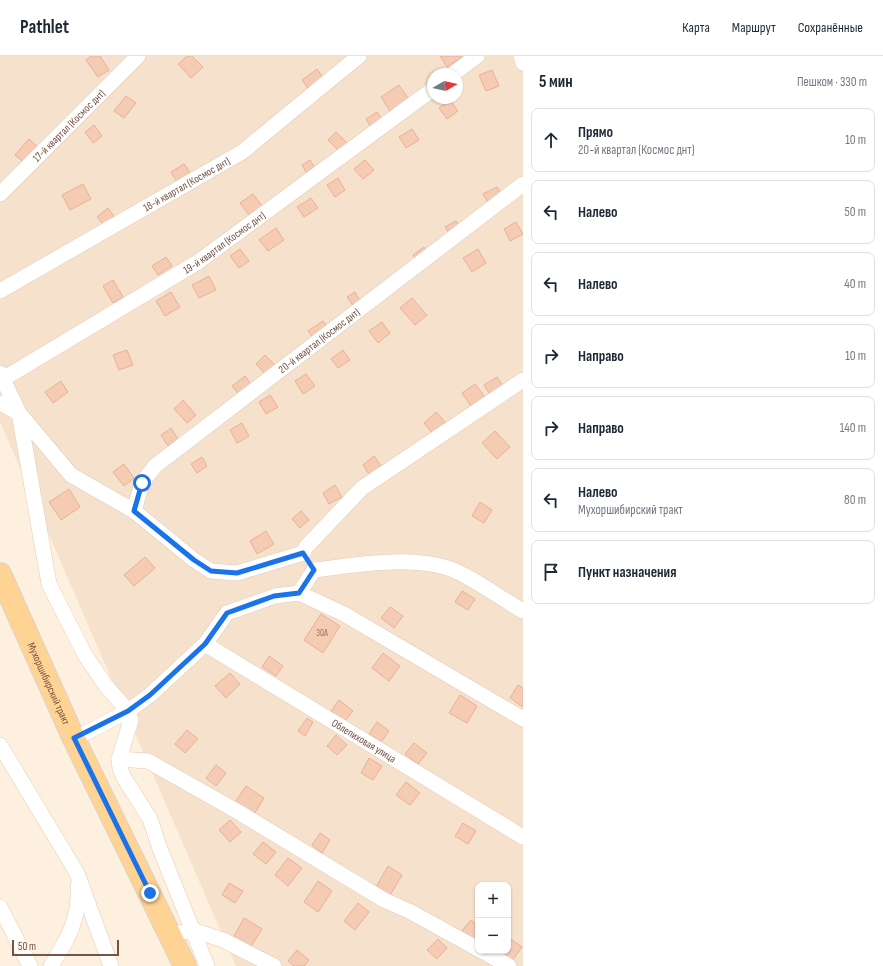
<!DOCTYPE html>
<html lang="ru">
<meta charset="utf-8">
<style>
body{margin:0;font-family:"Sofia Sans Condensed",sans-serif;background:#f6f6f7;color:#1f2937}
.controls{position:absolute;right:12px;bottom:12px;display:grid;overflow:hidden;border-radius:8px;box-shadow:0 1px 3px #0004}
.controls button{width:36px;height:36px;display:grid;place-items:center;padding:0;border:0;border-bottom:1px solid #e0e1e3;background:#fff;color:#1f2937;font:20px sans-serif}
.compass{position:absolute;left:427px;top:12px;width:36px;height:36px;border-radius:50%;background:#fff;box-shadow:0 1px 3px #0004;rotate:81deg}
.scale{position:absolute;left:12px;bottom:10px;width:107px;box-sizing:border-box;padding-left:4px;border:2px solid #755445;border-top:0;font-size:11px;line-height:14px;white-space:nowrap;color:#755445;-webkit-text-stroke:3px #fff4e6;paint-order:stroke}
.stop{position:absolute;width:12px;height:12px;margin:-9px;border:3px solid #1a73e8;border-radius:50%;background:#fff}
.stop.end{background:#1a73e8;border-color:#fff;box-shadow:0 1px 4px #0008}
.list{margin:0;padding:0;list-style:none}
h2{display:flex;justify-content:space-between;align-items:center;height:52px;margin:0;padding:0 16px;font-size:17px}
h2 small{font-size:13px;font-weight:400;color:#747a83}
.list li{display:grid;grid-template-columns:26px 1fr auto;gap:12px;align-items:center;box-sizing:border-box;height:64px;margin:0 8px 8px;padding:0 8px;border:1px solid #e0e1e3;border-radius:8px}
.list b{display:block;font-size:15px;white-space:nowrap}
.list p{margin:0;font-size:13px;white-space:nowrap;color:#747a83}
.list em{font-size:13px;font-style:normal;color:#747a83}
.icon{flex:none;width:22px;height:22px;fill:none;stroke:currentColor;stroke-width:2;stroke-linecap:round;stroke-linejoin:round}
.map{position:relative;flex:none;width:523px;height:910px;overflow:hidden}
header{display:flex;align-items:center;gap:24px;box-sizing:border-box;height:56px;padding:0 20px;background:#fff;border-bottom:1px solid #e0e1e3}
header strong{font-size:19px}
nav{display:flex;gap:22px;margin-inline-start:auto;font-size:14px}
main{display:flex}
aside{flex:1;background:#fff}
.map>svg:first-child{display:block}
.residential{fill:#f6e1cc;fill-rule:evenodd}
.building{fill:#f5cbb4;stroke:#e9b193}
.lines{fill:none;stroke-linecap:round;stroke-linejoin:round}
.street-casing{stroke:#e2ccba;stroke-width:16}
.primary-casing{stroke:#dbd3cf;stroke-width:24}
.street{stroke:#fff;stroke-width:15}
.primary{stroke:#ffd394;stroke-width:22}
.route{stroke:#1a73e8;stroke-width:5}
.labels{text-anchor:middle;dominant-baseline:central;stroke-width:4;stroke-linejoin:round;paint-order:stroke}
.number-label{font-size:9px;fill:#957261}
.street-label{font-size:11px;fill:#755445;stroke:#fff4e6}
</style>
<header>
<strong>Pathlet</strong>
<nav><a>Карта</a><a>Маршрут</a><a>Сохранённые</a></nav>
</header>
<main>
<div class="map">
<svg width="523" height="910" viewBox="0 0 523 910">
<rect width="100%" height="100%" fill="#fef0de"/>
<path class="residential" d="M0 0H523V910H236L0 366ZM433 18H457V42H433ZM478 829H508V895H478Z"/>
<path class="building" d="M91 0H100L109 14 98 21 86 4Z
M187 0H192L203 11 191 22 178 8Z
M440 0H461L462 1 447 11Z
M317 13 325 24 310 35 302 24Z
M492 14 499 30 486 35 479 19Z
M399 29 410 45 392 58 381 41Z
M126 40 136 47 124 62 114 55Z
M450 44 458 55 447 63 439 52Z
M377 56 383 64 371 71 366 63Z
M94 69 102 80 93 87 85 76Z
M412 73 419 84 406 92 399 81Z
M336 76 347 87 339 95 328 84Z
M29 83 40 93 27 109 15 99Z
M310 104 316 114 307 118 302 109Z
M365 104 374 114 363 123 354 113Z
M184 108 191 118 177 126 171 116Z
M338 122 345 134 335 141 327 129Z
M83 128 91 143 70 154 62 139Z
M497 131 504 142 490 150 483 138Z
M253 138 262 150 249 159 240 147Z
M311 142 318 152 304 161 297 151Z
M108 152 115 162 105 170 97 161Z
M456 165 462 174 451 181 445 171Z
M516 166 523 178 510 185 504 173Z
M276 172 284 184 268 195 259 184Z
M424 191 429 200 419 207 413 199Z
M240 193 249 205 239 212 230 200Z
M478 193 486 207 472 216 463 202Z
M166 201 172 210 158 219 152 210Z
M209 220 216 234 199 242 192 229Z
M113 224 123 241 113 247 103 230Z
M171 236 180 251 165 260 156 245Z
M355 236 361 247 354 251 347 241Z
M412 242 427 259 415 269 400 252Z
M323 265 329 274 314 283 308 275Z
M382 266 390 277 378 287 369 275Z
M127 294 133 309 119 314 113 299Z
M343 294 350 304 338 312 331 303Z
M265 299 278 312 268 321 256 308Z
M306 318 315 330 303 338 295 325Z
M245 320 254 332 242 342 232 330Z
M497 321 504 332 491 340 484 329Z
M61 325 68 336 53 347 45 336Z
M475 328 485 341 471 350 462 337Z
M270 339 278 351 266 358 259 346Z
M183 344 196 359 187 367 174 353Z
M436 356 446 367 433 378 424 367Z
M242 367 249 380 237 387 230 374Z
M171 372 178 383 168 390 161 379Z
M495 375 510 391 497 403 482 387Z
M374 400 382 411 370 420 363 409Z
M202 401 207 410 197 417 191 408Z
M124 408 134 422 124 430 113 416Z
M335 429 342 441 329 448 323 437Z
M69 433 80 451 61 464 49 446Z
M480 446 492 454 484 467 472 460Z
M301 455 309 464 300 472 292 463Z
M266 475 274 488 257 498 250 485Z
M145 501 155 512 134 530 124 519Z
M462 535 475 543 468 554 455 546Z
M390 551 403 560 394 572 381 562Z
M321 558 340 570 323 597 304 584Z
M383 597 400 610 389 625 372 612Z
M269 600 283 610 276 620 262 611Z
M230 617 240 628 226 642 215 630Z
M518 629 523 632V651L510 642Z
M460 639 477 650 467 667 449 657Z
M339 644 353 655 344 666 331 655Z
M307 662 313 666 305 680 298 675Z
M377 666 389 675 381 686 369 678Z
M187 674 198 683 185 697 175 688Z
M336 679 347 689 337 699 327 690Z
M414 687 427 697 418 708 405 698Z
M369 702 382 710 373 724 361 717Z
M216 709 226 717 216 730 206 722Z
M406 726 420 737 410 749 396 739Z
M246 730 264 742 253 760 234 748Z
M230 764 241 776 230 786 219 774Z
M463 767 476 775 468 788 455 780Z
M320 777 330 784 322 797 312 789Z
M263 786 276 796 266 808 253 798Z
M288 802 302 812 288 830 275 819Z
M388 810 402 819 389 841 375 833Z
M318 825 332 835 318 856 304 846Z
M229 827 243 835 235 847 222 839Z
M358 847 369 856 355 874 344 865Z
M244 862 262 873 250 892 233 882Z
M471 864 478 870V880L473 886 461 876Z
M508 881 522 891 512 905 498 895H508Z
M438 883 447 892 437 903 427 894Z
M297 894 309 904 304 910H294L288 905Z"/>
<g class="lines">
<defs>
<g id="street">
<path d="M521 0 523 7"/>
<path d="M453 18 477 0"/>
<path id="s1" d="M0 138 138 0"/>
<path id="s2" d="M0 235 242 96 359 0"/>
<path d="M0 317 19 357 49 528 85 599 106 630 128 655 131 664 119 703 120 712 124 722 150 763 160 793 207 910"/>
<path id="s3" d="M3 323 198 206 433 33"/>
<path d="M0 347 19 357 71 419 134 455 194 504 211 515 237 517 303 497 306 491 362 432 523 324"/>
<path id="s4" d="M134 455 142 427 155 410 523 128"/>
<path d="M299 537 344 558 523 663"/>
<path id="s5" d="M205 588 523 781"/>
<path d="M74 683 128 655 150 639 205 588 227 557 275 540 299 537 314 514C358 509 419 497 460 517 482 528 502 543 523 555"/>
<path d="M0 689 77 817 111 910"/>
<path d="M119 703 148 705 240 757 384 844 411 856 478 893"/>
<path d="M0 851 30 910"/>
<path d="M170 879 193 874 223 884 274 910"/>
<path d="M482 895 509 910"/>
<path d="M51 910C68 883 80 862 78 829"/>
</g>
<g id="primary">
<path id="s6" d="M0 518 74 683 185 910"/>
</g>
</defs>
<use href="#street" class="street-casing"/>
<use href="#primary" class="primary-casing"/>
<use href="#street" class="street"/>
<use href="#primary" class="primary"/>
</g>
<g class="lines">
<path class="route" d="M142 427 134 455 194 504 211 515 237 517 303 497 314 514 299 537 274 540 227 557 205 588 150 639 128 655 74 682 150 837"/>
</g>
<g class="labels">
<g class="number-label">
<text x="322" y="577">30А</text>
</g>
<g class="street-label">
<text stroke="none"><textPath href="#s1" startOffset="97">17-й квартал (Космос днт)</textPath></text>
<text stroke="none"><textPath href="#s2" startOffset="215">18-й квартал (Космос днт)</textPath></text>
<text stroke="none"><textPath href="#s3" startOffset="260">19-й квартал (Космос днт)</textPath></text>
<text stroke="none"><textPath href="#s4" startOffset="257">20-й квартал (Космос днт)</textPath></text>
<text stroke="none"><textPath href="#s6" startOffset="120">Мухоршибирский тракт</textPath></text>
<text stroke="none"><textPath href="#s5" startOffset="186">Облепиховая улица</textPath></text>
</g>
</g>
</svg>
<div class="controls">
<button>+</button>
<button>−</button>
</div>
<svg class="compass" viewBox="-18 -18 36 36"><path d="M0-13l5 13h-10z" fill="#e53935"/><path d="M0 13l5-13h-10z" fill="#747a83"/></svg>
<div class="scale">50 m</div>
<div class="stop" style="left:142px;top:427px"></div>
<div class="stop end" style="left:150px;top:837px"></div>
</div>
<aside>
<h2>5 мин<small>Пешком · 330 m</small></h2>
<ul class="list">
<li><svg class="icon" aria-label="ahead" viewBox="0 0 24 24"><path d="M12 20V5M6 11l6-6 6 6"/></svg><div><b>Прямо</b><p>20-й квартал (Космос днт)</p></div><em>10 m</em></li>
<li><svg class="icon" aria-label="left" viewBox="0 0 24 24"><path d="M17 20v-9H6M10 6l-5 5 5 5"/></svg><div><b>Налево</b></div><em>50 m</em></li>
<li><svg class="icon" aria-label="left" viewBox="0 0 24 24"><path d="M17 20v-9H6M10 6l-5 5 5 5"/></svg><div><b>Налево</b></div><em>40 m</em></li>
<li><svg class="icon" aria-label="right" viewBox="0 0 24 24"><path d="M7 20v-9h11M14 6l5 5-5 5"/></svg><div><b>Направо</b></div><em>10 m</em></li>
<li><svg class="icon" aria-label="right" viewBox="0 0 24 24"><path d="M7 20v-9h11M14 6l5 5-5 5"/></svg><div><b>Направо</b></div><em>140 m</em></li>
<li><svg class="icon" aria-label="left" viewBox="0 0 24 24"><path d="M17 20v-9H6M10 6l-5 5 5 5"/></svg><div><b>Налево</b><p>Мухоршибирский тракт</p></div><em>80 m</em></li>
<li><svg class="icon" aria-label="arrive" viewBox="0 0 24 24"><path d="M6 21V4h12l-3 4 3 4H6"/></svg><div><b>Пункт назначения</b></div></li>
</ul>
</aside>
</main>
